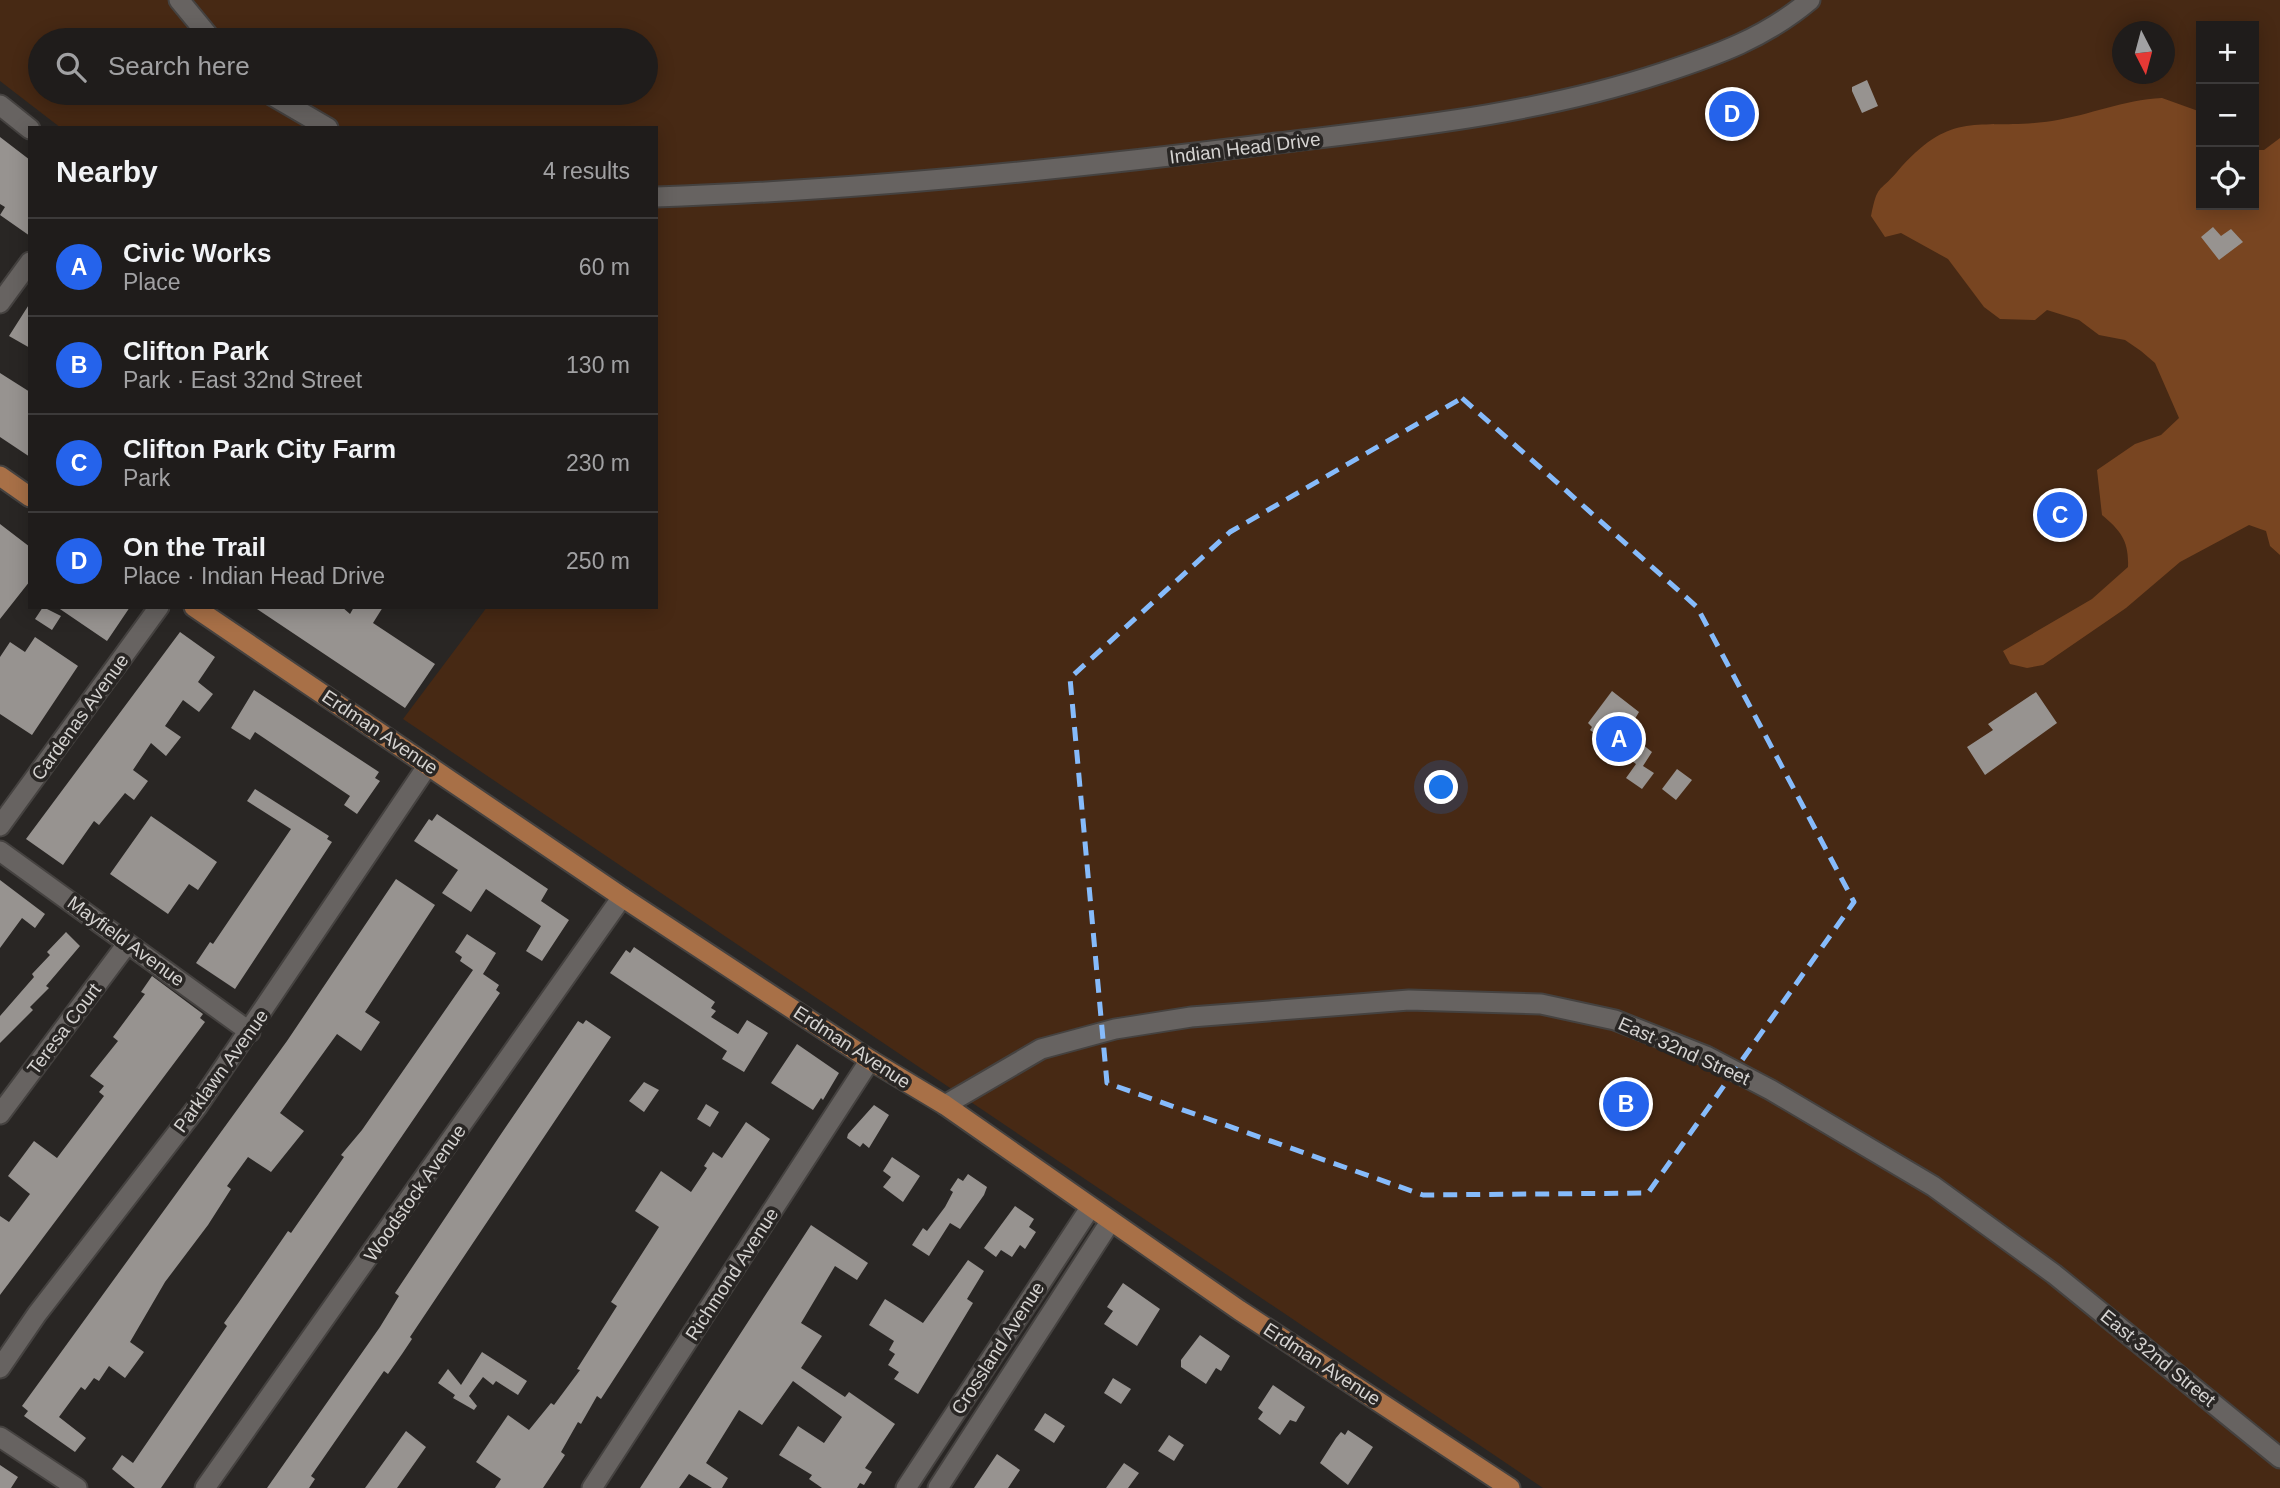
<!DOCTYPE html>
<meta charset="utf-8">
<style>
body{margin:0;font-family:Arial,sans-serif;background:#272524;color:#f1f3f6}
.controls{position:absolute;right:21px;top:21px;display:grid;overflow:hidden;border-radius:0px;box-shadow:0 4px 18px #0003}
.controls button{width:63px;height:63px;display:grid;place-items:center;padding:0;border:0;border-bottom:2px solid #3c3a3a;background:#1f1c1b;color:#f1f3f6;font:35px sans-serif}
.compass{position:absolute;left:2112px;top:21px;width:63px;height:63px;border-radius:50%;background:#1f1c1b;box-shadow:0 4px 18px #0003;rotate:174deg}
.you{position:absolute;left:1442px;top:788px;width:24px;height:24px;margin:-18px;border:5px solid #fff;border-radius:50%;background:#1a73e8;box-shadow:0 0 0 10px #1a73e833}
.badge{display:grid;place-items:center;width:46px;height:46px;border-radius:50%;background:#2563eb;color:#fff;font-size:23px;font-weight:700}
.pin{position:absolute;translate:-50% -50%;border:4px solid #fff;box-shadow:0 2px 7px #0006}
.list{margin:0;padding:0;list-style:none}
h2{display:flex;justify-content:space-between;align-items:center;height:91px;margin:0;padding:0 28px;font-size:30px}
h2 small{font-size:23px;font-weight:400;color:#a1a1a3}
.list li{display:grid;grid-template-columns:46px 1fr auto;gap:21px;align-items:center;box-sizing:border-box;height:98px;padding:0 28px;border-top:2px solid #3c3a3a}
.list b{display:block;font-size:26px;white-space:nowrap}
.list p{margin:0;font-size:23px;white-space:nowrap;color:#a1a1a3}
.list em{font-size:23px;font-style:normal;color:#a1a1a3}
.icon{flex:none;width:38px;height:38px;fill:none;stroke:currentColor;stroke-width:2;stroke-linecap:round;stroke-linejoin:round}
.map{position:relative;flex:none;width:2280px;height:1488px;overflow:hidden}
.search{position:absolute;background:#1f1c1b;box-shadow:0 4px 18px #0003;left:28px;top:28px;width:630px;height:77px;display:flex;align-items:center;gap:18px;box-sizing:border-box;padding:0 24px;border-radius:38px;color:#a1a1a3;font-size:26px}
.panel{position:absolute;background:#1f1c1b;box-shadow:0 4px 18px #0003;left:28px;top:126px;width:630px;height:483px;border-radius:0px}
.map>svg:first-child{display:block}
.green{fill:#472914;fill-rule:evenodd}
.forest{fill:#784521}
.building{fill:#979390}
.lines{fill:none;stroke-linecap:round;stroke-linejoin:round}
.minor-casing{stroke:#454240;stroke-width:23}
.tertiary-casing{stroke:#454240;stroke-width:23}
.primary-casing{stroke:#454240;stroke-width:23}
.minor{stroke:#676361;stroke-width:19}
.tertiary{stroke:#676361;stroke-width:19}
.primary{stroke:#a87047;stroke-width:19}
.marked{fill:none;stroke:#86bbfb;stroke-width:5;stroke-dasharray:14 9;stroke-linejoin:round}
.labels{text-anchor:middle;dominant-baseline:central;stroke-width:7;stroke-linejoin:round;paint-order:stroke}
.street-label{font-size:19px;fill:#d5d3d1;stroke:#292624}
</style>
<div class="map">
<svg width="2280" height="1488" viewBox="0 0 2280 1488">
<rect width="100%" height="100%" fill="#292624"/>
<path class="green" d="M0 0H2280V1488H1543L403 719 487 607H656V128H61L0 81ZM2201 26H2254V205H2201ZM2122 32H2164V74H2122ZM40 40H646V93H40Z"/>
<path class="forest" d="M2162 98 2201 112V205H2254V150H2264L2280 138V555L2270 546 2266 531 2249 525 2180 562 2126 608 2043 665 2027 668 2010 664 2003 651 2092 599 2128 567C2129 541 2121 531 2102 515L2097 470 2135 444 2161 435 2179 418 2155 363 2141 351 2125 340 2099 335 2079 320 2047 310 2035 320 2000 319 1984 307 1948 259 1901 233 1885 237 1871 216C1878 183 1878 194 1897 172 1954 106 1979 132 2052 121 2090 115 2123 100 2162 98Z"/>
<path class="building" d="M1867 80 1878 106 1862 113 1852 91V87Z
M0 137 30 160V236L0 215 5 207 0 204Z
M2213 227 2221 236 2231 229 2243 242 2219 260 2201 237Z
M30 303V348L9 336Z
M0 373 30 392V457L0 437Z
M0 524 30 547V581L0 619Z
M43 607 61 616 52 630 35 619Z
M57 607H130L107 641Z
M254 607H342L350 614 354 607H383L373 623 435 664 405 708Z
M180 632 215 657 198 682 213 694 199 712 183 700 165 726 181 737 166 756 151 743 133 770 148 781 134 800 125 793 99 825 94 821 63 865 26 839Z
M35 637 78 666 32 735 0 714V657L10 642 25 652Z
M254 690 379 772 375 778 380 781 357 814 344 805 350 796 255 732 250 740 231 728Z
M1612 691 1639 712 1627 732 1652 752 1643 766 1654 773 1642 789 1626 778 1636 764 1590 730 1592 727 1588 723Z
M2036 692 2057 723 1985 775 1967 747 1993 730 1988 724Z
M1677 769 1692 780 1676 800 1662 789Z
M255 789 329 836 327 839 332 842 235 989 196 963 210 942 213 944 291 829 247 801Z
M437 814 548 889 541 901 569 920 542 961 526 951 541 926 486 889 471 912 442 893 458 870 414 841 429 819 432 821Z
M151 816 217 862 198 890 189 884 168 914 110 874Z
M396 879 435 905 365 1012 380 1022 361 1051 337 1034 280 1113 304 1131 271 1172 248 1157 227 1186 231 1189 208 1225 165 1282 130 1342 144 1352 125 1378 109 1366 99 1381 94 1378 85 1390 81 1387 59 1417 86 1438 75 1452 24 1416 28 1411 22 1406 287 1041Z
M0 880 45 914 35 928 22 918 0 948Z
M66 932 80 946 46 986 49 988 30 1007 33 1010 0 1043V1016L34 977 32 974 50 955 47 952Z
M467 934 496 953 483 974 499 985 496 990 500 993 161 1488H135L112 1469 122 1455 133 1463 227 1326 224 1323 239 1302 288 1231 291 1233 344 1157 341 1155 362 1130 473 970 460 961 462 957 455 952Z
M634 947 715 1002 711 1008 716 1011 711 1017 738 1034 747 1020 768 1033 744 1072 722 1059 727 1051 610 973 626 950 630 953Z
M152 976 203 1014 200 1018 205 1022 0 1295V1216L9 1222 30 1194 8 1176 34 1141 57 1158 104 1096 99 1092 104 1086 90 1076 118 1041 113 1037 145 994 141 992Z
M586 1020 611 1037 410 1337 412 1339 402 1354 388 1374 384 1371 345 1427 311 1476 315 1479 309 1488H267L380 1327 399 1296 395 1293 499 1137 578 1021 583 1024Z
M797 1044 839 1073 823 1100 821 1098 813 1110 771 1083Z
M644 1082 659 1090 644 1112 629 1101Z
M706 1104 719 1112 710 1127 697 1119Z
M874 1105 889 1115 869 1148 863 1143 860 1147 847 1138 848 1134Z
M746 1122 770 1139 601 1399 597 1396 581 1424 578 1422 561 1452 565 1455 543 1488H495L501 1479 476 1462 508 1415 529 1430 551 1403 554 1405 580 1370 577 1369 617 1306 611 1302 659 1227 635 1211 661 1171 691 1192 707 1168 704 1166 713 1152 722 1158Z
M892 1157 920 1176 903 1202 883 1187 891 1177 883 1171Z
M968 1174 987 1187 984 1195 960 1229 950 1223 929 1256 912 1245 923 1228 927 1231 945 1207 953 1192 950 1190 958 1178 963 1181Z
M1015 1206 1034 1219 1029 1227 1036 1232 1025 1249 1020 1245 1012 1257 1001 1250 996 1257 984 1248Z
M811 1225 868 1263 857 1280 835 1266 801 1323 822 1336 801 1368 845 1397 849 1392 895 1424 865 1468 872 1472 864 1485 860 1483 857 1488H822L809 1479 812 1475 779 1455 798 1426 824 1443 842 1417 793 1381 762 1425 739 1410 706 1463 728 1478 722 1488H712L689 1474 679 1488H640Z
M968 1260 984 1271 967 1299 973 1303 918 1394 894 1379 899 1372 888 1365 895 1354 889 1350 894 1341 869 1325 885 1299 923 1323Z
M1123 1283 1160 1309 1137 1346 1104 1324 1113 1311 1107 1307Z
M1200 1335 1230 1356 1221 1371 1216 1368 1206 1384 1181 1367V1360Z
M482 1352 527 1381 518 1395 496 1381 493 1385 483 1377 469 1396 477 1406 474 1410 453 1398 455 1395 438 1383 448 1369 461 1385Z
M1113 1378 1131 1389 1121 1404 1104 1393Z
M1273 1385 1305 1407 1296 1422 1290 1420 1280 1435 1258 1419 1263 1412 1258 1408Z
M1045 1413 1065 1426 1054 1443 1034 1430Z
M1348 1430 1373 1447 1348 1485 1320 1463 1336 1438 1341 1432 1345 1435Z
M406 1431 426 1447 397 1488H365Z
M1169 1435 1184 1445 1174 1461 1158 1451Z
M997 1454 1020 1470 1008 1488H974Z
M1124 1463 1139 1473 1128 1488H1106Z
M0 1465 18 1477 11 1488H0Z"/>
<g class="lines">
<defs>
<path id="minor" d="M179 0 212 40
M268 93 328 128
M0 105 30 129
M656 197C864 190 1071 169 1277 143 1408 127 1537 114 1662 73 1717 55 1765 38 1810 0
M0 303 30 262
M0 826 159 607
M0 851 250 1032
M0 1114 127 944
M0 1368 37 1314 197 1107 428 765
M0 1437 77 1488
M205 1488 622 897
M592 1488 870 1060
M906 1488 1090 1208
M938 1488 1110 1222"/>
<path id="tertiary" d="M945 1105 1041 1049 1115 1029 1191 1017 1409 1000 1541 1004 1615 1020 1706 1056 1771 1090 1933 1186 2054 1274 2280 1458"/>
<path id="primary" d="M0 476 30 497
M194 607 622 897 870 1060 945 1105 1239 1310 1510 1488"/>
</defs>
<use href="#minor" class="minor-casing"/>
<use href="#tertiary" class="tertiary-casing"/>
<use href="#primary" class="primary-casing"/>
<use href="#minor" class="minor"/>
<use href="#tertiary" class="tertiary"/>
<use href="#primary" class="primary"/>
</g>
<path class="marked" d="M1462 398 1697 607 1854 902 1648 1193 1423 1195 1107 1083 1070 678 1230 532Z"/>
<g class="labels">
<g class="street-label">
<text transform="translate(1245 148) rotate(-7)">Indian Head Drive</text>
<text transform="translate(80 717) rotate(-54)">Cardenas Avenue</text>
<text transform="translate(380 732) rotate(34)">Erdman Avenue</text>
<text transform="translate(126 941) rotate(36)">Mayfield Avenue</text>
<text transform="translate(64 1029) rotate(-53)">Teresa Court</text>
<text transform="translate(852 1047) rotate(33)">Erdman Avenue</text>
<text transform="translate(1684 1051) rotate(24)">East 32nd Street</text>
<text transform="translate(221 1071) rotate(-54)">Parklawn Avenue</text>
<text transform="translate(415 1193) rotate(-55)">Woodstock Avenue</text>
<text transform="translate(732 1274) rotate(-57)">Richmond Avenue</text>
<text transform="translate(998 1348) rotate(-57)">Crossland Avenue</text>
<text transform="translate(2158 1358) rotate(39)">East 32nd Street</text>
<text transform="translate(1322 1364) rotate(33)">Erdman Avenue</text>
</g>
</g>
</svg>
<div class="controls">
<button>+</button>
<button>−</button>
<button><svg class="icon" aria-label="locate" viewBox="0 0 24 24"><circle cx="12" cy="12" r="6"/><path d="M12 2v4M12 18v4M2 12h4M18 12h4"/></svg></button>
</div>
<svg class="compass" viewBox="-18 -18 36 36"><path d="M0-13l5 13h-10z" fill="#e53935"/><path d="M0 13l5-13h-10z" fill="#a1a1a3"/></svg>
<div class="you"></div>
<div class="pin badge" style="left:1619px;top:739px">A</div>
<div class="pin badge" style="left:1626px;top:1104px">B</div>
<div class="pin badge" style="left:2060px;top:515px">C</div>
<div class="pin badge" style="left:1732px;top:114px">D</div>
<div class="search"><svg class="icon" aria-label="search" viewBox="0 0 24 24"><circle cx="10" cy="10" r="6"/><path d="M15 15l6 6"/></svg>Search here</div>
<section class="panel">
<h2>Nearby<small>4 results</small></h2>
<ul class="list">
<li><span class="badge">A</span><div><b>Civic Works</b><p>Place</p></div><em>60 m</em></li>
<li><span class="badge">B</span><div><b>Clifton Park</b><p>Park · East 32nd Street</p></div><em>130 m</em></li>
<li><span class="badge">C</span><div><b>Clifton Park City Farm</b><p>Park</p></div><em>230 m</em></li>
<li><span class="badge">D</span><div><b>On the Trail</b><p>Place · Indian Head Drive</p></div><em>250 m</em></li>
</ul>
</section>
</div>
